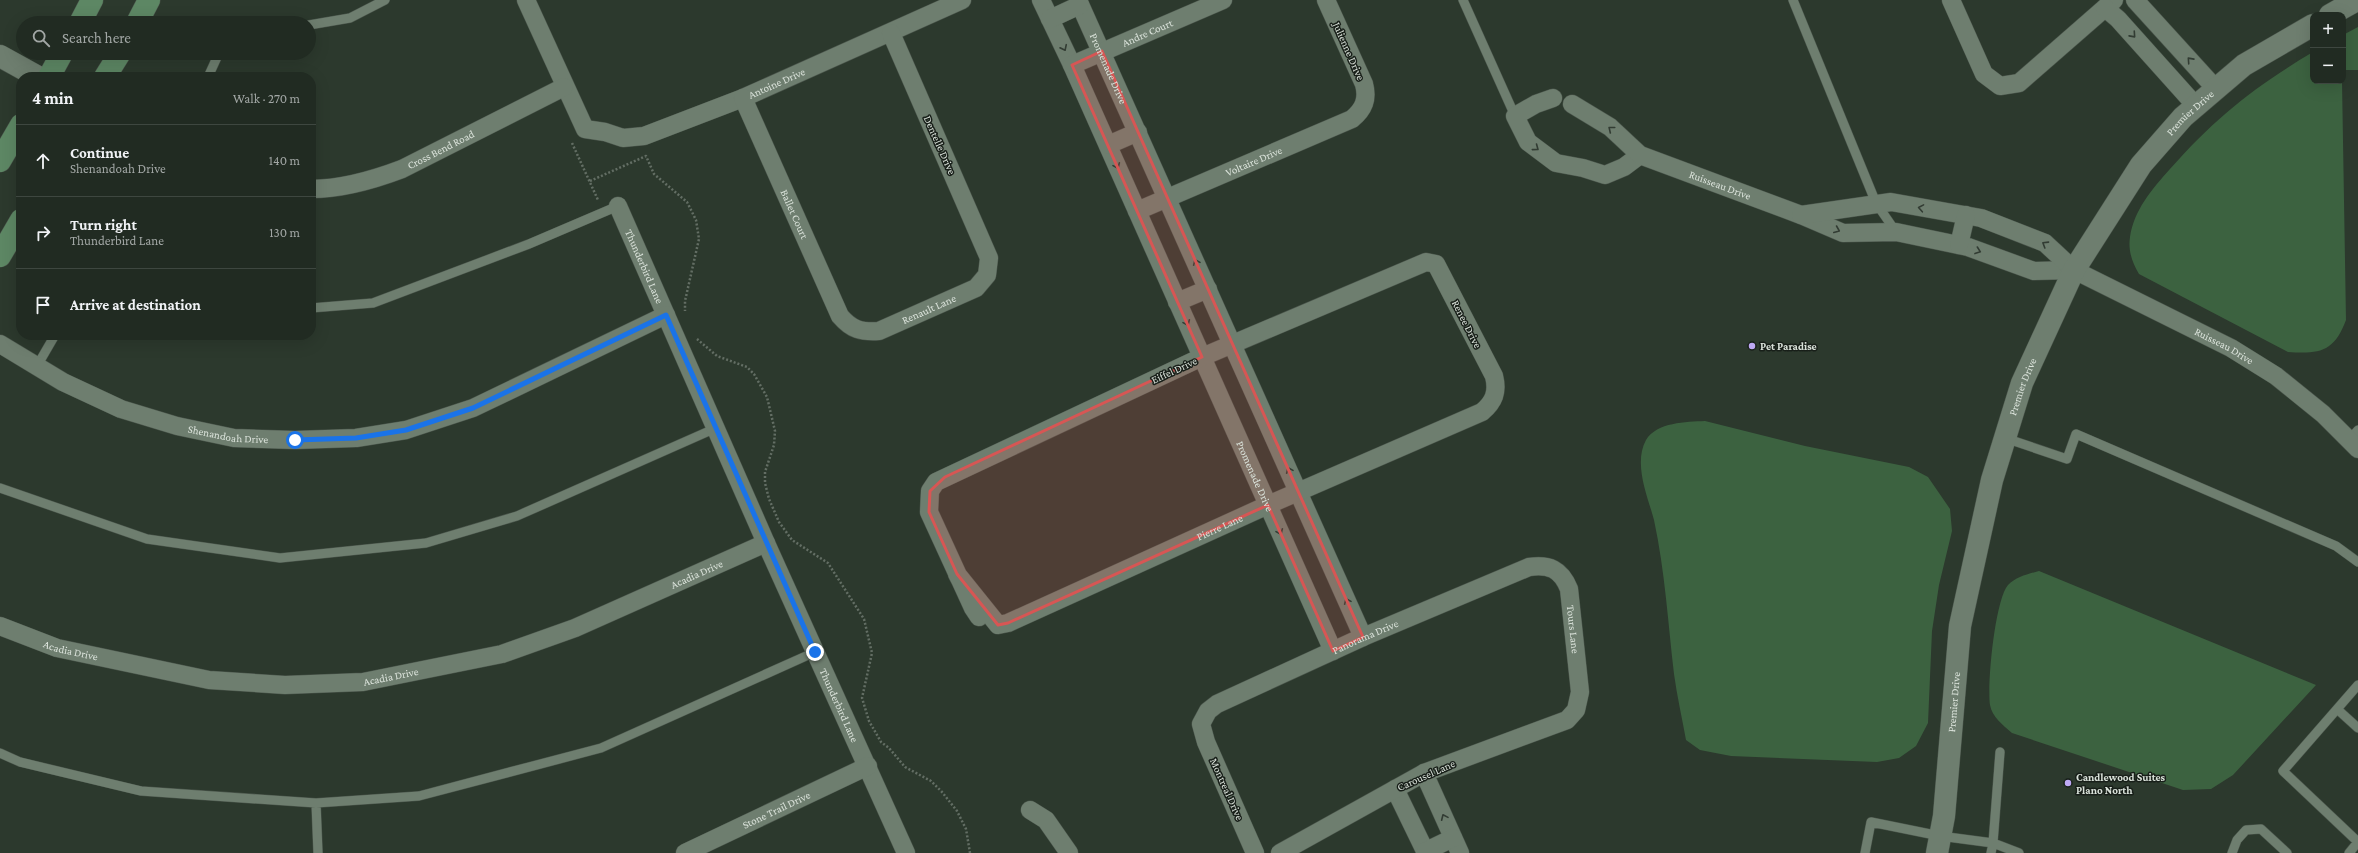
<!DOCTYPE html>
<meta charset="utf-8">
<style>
body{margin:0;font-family:"Crimson Pro",serif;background:#29332a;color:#f1f3f6}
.controls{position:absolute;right:12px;top:12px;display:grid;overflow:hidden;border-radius:8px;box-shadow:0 4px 16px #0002}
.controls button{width:36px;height:36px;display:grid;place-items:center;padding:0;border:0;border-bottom:1px solid #3e4740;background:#212b22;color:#f1f3f6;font:20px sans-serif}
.stop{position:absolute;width:12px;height:12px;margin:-9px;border:3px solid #1a73e8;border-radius:50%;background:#fff}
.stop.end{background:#1a73e8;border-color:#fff;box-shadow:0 1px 4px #0008}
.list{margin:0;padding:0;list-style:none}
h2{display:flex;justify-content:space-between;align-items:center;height:52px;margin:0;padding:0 16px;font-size:17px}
h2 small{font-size:13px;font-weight:400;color:#a2a7a5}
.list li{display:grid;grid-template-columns:26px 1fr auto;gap:12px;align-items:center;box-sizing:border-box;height:72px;padding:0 16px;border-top:1px solid #3e4740}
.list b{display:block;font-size:15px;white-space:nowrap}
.list p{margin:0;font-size:13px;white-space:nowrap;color:#a2a7a5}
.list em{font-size:13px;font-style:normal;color:#a2a7a5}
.icon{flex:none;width:22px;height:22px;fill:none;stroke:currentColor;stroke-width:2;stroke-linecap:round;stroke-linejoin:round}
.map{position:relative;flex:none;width:2358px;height:853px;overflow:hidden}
.search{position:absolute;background:#212b22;box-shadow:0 4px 16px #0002;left:16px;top:16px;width:300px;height:44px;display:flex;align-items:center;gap:10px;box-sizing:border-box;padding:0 14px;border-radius:22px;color:#a2a7a5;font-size:15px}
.panel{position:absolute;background:#212b22;box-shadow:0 4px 16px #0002;left:16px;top:72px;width:300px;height:268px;border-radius:16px}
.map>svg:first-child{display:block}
.green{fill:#3c6240}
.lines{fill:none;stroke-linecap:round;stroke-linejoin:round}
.service-casing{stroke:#4b564c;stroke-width:10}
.minor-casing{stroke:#4b564c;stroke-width:19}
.tertiary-casing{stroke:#4b564c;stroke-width:23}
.secondary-casing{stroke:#4b564c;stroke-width:23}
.path{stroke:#636e64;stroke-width:2.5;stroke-dasharray:2 2;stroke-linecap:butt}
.service{stroke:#6e7e6f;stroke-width:9}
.minor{stroke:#6e7e6f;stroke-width:18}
.tertiary{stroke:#6e7e6f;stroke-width:22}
.secondary{stroke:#5d8764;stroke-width:22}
.oneway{stroke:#323c33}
.route{stroke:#1a73e8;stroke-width:5}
.marked{fill:#d75654;fill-opacity:0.2;stroke:#d75654;stroke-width:3;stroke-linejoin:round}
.poi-dot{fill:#bea9f4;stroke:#181f19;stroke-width:1.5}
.labels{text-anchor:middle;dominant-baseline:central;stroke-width:3;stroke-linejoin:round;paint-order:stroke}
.street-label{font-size:11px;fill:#dae2da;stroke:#181f19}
.poi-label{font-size:11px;font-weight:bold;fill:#dae2da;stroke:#181f19;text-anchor:start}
</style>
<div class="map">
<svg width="2358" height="853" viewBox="0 0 2358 853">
<rect width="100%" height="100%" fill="#2c392d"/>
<path class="green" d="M2358 27V70H2343V35Z
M2313 52V81H2342L2346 320C2334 352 2320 354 2288 352L2139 274C2132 262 2128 251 2130 237 2134 210 2152 189 2170 169 2215 118 2254 87 2313 52Z
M1705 421 1805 446 1909 467 1928 477 1950 509 1952 531 1939 585 1932 631 1928 723 1916 746 1899 758 1877 762 1731 756 1700 750 1686 740C1682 718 1677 696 1674 674 1668 623 1665 571 1654 520 1648 497 1633 464 1646 440 1657 422 1686 422 1705 421Z
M2039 571 2316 685 2233 775 2211 789 2183 790 2012 733C2003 725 1992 717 1990 705 1987 684 1995 600 2008 585 2016 577 2028 574 2039 571Z"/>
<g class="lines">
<defs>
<path id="service" d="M1463 0 1515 116
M1793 0 1876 203 1896 232
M309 25 350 18 385 0
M208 77 219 53
M311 308 373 303 529 244 618 206
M37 366 55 335
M2005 438 2067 459 2076 434 2336 546 2358 562
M2349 440 2358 430
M0 488 147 539 280 558 426 543 517 516 716 428
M2358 685 2283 771 2358 842
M2337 709 2358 728
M0 753 20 762 141 791 316 803 419 796 601 748 815 652
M316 803 318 853
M1865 853 1871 822 1940 836 1993 843 2000 752
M1991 853 1993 843 2019 853
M2232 853 2237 840 2246 830 2261 829 2287 853
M2349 853 2358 842"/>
<g id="minor">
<path id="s1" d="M526 0 585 129 605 132 623 138 644 136 743 98 962 0"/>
<path id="s2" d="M1041 0 1072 65 1333 651"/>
<path id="s3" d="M1078 0 1363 637"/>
<path d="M1951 0 1984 74 2000 86 2019 83 2114 0"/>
<path d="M2135 0 2216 89"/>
<path d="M2105 8 2118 19 2196 106"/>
<path d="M1050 19 1080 5"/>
<path id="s4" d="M1072 65 1223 0"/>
<path id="s5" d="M743 98 840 316C852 330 861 332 879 331L976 288 987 275 989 258 891 33"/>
<path d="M1553 98 1536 104 1515 116 1528 142 1556 163 1583 168 1605 175 1624 167 1640 155"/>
<path id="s6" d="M1572 104 1610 127 1640 155 1801 215 1843 233 1896 232 1968 247 2034 271 2074 270"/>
<path d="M1108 145 1138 132"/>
<path id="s7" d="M311 189C342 189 373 180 402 169L564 87"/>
<path id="s8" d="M618 206 766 543 906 853"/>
<path id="s9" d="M1137 211 1352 119C1364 109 1368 99 1364 84L1326 0"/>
<path id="s10" d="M1801 215 1891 202 1981 218 2045 243 2074 270 2231 348 2276 376 2323 414 2358 449"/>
<path d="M1959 245 1966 215"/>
<path d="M1177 302 1208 289"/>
<path id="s11" d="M0 344 63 382 121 409 177 426 234 438 295 440 356 438 406 430 473 408 666 315"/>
<path id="s12" d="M957 574 998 625 1008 623 1268 505 1482 412C1494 402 1498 392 1494 376L1436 264 1426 262 1202 357 936 482 930 491 929 512 973 608 979 617 957 574"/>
<path id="s13" d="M0 626 57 648 209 680 285 685 363 682 502 654 575 628 766 543"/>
<path d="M1424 773 1460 853"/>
<path d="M1395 789 1426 853"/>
<path d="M1030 810 1046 820 1069 853"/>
<path d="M1426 851 1453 838"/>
<path id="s14" d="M685 853 868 766"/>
<path id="s15" d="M1255 853 1206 742 1201 724 1208 711 1217 704 1363 637 1529 567C1549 564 1561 569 1569 589L1580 692 1576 710 1567 720 1424 773 1280 853"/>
</g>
<g id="tertiary">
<path d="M2330 15 2357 0"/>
<path d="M0 56 38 77"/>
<path id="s16" d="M1937 853 1944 816 1960 626 1992 480 2022 383 2074 270 2141 165 2183 117 2244 65 2313 25"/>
</g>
<path id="secondary" d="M80 23 92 0
M137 23 149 0
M49 77 62 53
M105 77 120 53
M0 161 21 125
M0 256 21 220"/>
</defs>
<use href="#service" class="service-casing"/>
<use href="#minor" class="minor-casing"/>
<use href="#tertiary" class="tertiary-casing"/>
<use href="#secondary" class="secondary-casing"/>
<path class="path" d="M572 143 598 200
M590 181 646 156 654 174 687 202 696 220 699 239 685 301V311
M697 339 717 356 747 367 754 374 767 397 775 431 774 445 765 472V483L769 499 779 522 792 540 828 563 864 619 872 653 862 698 869 721 881 742 889 748 905 767 931 781 942 792 957 811 966 829 970 853"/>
<use href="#service" class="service"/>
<use href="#minor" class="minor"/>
<use href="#tertiary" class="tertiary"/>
<use href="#secondary" class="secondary"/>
</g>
<defs><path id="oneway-chevron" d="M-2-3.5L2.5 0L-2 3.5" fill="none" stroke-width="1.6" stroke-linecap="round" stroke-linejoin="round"/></defs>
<g class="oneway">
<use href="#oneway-chevron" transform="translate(2133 35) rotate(48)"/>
<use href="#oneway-chevron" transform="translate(1064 48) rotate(64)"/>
<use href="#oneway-chevron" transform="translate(2190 60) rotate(-132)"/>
<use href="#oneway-chevron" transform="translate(1611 129) rotate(-141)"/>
<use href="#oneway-chevron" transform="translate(1536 148) rotate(37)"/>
<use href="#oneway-chevron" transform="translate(1117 166) rotate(66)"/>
<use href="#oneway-chevron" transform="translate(1921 208) rotate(-170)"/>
<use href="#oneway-chevron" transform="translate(1837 230) rotate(23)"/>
<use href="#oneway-chevron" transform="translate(2045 244) rotate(-148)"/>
<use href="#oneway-chevron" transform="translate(1978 251) rotate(20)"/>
<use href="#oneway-chevron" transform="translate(1196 262) rotate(-114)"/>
<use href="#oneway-chevron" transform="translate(1187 323) rotate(66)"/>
<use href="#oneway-chevron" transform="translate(1289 470) rotate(-114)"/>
<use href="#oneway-chevron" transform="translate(1280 532) rotate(66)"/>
<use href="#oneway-chevron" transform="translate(1347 601) rotate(-114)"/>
<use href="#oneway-chevron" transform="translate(1444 817) rotate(-114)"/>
</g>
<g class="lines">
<path class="route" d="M295 440 356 438 406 430 473 408 666 315 815 652"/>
</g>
<path class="marked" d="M1102 51 1363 637 1333 651 1268 505 1008 623 998 625 957 574 929 512 930 491 945 477 1202 357 1072 65Z"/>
<g class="poi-dot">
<circle cx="1752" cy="346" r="4"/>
<circle cx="2068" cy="783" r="4"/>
</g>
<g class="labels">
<g class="street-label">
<text stroke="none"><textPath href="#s4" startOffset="82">Andre Court</textPath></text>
<text transform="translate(1349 51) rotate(66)">Julienne Drive</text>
<text stroke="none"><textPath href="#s3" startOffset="75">Promenade Drive</textPath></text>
<text stroke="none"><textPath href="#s1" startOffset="345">Antoine Drive</textPath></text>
<text stroke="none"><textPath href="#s16" startOffset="800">Premier Drive</textPath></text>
<text transform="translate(940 145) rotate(66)">Dentelle Drive</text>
<text stroke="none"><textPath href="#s7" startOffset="137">Cross Bend Road</textPath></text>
<text stroke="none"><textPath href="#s9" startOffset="127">Voltaire Drive</textPath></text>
<text stroke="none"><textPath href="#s6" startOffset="171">Ruisseau Drive</textPath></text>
<text stroke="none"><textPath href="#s5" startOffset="127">Ballet Court</textPath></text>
<text stroke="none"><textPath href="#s8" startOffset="66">Thunderbird Lane</textPath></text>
<text stroke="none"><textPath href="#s5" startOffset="337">Renault Lane</textPath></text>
<text transform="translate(1467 324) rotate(63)">Renee Drive</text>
<text stroke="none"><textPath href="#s10" startOffset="459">Ruisseau Drive</textPath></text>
<text transform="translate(1174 370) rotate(-25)">Eiffel Drive</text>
<text stroke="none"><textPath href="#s16" startOffset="476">Premier Drive</textPath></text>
<text stroke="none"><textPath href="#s11" startOffset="248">Shenandoah Drive</textPath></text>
<text stroke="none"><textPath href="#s2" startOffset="522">Promenade Drive</textPath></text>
<text stroke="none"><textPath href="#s12" startOffset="308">Pierre Lane</textPath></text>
<text stroke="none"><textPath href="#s13" startOffset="723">Acadia Drive</textPath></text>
<text stroke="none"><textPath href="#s15" startOffset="598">Tours Lane</textPath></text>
<text stroke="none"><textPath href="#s15" startOffset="329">Panorama Drive</textPath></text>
<text stroke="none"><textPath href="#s13" startOffset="75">Acadia Drive</textPath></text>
<text stroke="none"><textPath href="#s13" startOffset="399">Acadia Drive</textPath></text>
<text stroke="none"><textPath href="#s16" startOffset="152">Premier Drive</textPath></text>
<text stroke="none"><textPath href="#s8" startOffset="546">Thunderbird Lane</textPath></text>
<text transform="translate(1426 775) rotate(-24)">Carousel Lane</text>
<text transform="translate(1227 789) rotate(66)">Montreal Drive</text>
<text stroke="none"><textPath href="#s14" startOffset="101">Stone Trail Drive</textPath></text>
</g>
<g class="poi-label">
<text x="1760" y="346">Pet Paradise</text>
<text x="2076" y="777">Candlewood Suites<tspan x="2076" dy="13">Plano North</tspan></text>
</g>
</g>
</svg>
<div class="controls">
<button>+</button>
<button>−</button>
</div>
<div class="stop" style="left:295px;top:440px"></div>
<div class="stop end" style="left:815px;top:652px"></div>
<div class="search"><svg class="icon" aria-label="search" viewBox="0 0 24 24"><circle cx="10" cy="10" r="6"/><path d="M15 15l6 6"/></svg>Search here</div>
<section class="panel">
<h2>4 min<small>Walk · 270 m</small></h2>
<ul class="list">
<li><svg class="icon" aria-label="ahead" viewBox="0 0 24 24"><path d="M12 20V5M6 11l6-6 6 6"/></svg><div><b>Continue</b><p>Shenandoah Drive</p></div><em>140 m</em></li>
<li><svg class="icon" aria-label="right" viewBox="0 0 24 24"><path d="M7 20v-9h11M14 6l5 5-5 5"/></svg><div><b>Turn right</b><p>Thunderbird Lane</p></div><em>130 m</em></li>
<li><svg class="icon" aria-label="arrive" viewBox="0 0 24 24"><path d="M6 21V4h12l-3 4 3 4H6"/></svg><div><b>Arrive at destination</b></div></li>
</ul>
</section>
</div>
